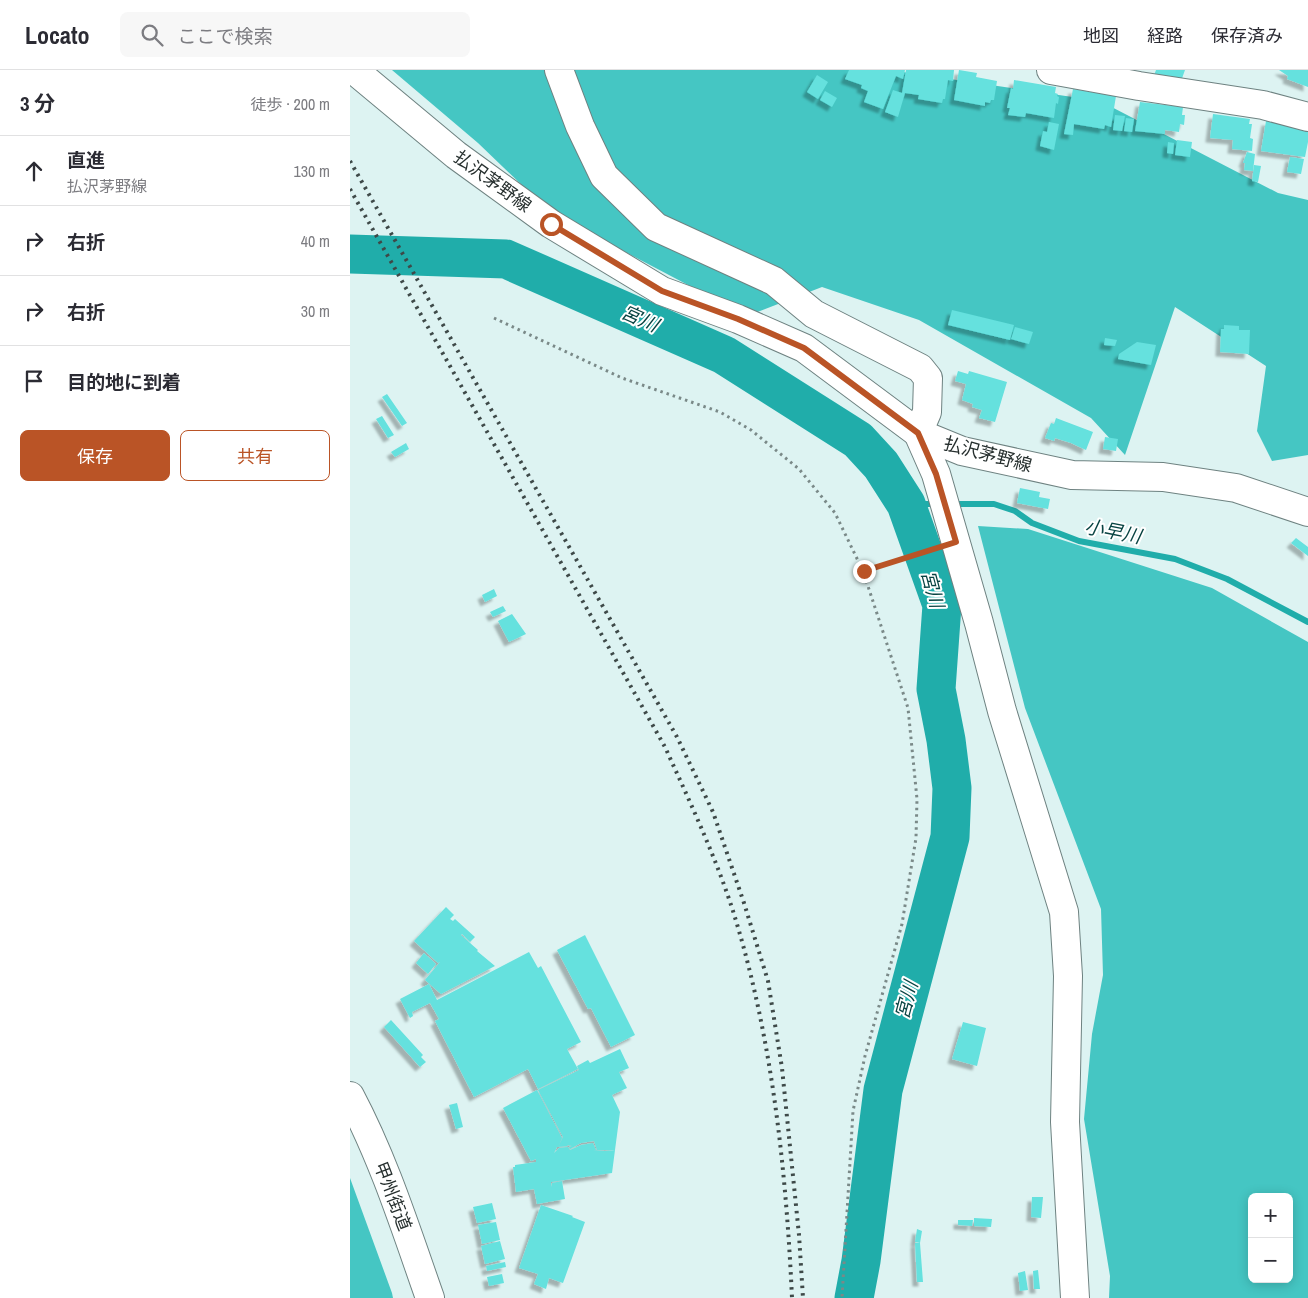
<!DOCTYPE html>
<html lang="ja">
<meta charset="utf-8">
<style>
body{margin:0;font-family:"Archivo Narrow","Noto Sans JP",sans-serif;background:#f7f7f7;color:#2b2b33}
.controls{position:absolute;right:15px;bottom:15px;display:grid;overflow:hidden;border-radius:8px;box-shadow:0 2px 12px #0003}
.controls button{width:45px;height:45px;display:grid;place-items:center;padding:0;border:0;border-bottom:1px solid #e1e1e2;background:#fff;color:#2b2b33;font:25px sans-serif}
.stop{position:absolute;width:15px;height:15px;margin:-11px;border:4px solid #ba5426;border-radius:50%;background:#fff}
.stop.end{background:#ba5426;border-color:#fff;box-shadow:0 1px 5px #0008}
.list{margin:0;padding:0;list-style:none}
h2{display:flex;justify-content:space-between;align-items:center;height:65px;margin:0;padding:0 20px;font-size:21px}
h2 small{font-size:16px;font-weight:400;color:#7c7c81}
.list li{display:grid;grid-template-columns:32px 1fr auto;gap:15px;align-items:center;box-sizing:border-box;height:70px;padding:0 20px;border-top:1px solid #e1e1e2}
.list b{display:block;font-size:19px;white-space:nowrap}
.list p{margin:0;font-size:16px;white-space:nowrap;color:#7c7c81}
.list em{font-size:16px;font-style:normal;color:#7c7c81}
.actions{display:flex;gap:10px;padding:15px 20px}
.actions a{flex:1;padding:11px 0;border:1px solid #ba5426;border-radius:8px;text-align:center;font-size:18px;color:#ba5426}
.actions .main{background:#ba5426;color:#fff}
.icon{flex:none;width:28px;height:28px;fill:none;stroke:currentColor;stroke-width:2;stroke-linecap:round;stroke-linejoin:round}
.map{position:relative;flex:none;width:958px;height:1228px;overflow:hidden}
header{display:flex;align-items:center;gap:30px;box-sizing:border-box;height:70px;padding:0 25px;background:#fff;border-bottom:1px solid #e1e1e2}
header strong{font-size:24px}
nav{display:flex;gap:28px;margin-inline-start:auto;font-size:18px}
.search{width:350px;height:45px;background:#f7f7f7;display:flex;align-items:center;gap:12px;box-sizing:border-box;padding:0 18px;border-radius:8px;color:#7c7c81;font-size:19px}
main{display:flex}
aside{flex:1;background:#fff}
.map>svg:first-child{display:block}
.forest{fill:#45c6c3;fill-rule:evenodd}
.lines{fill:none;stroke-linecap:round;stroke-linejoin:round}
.stream{stroke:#20adaa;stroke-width:6}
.river{stroke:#20adaa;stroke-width:39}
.building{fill:#65e1de;filter:url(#shadow)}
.minor-casing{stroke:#6e8281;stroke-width:30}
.major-casing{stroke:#6e8281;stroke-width:30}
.path{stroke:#7a8988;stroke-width:3;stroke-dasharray:2.5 4;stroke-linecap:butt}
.minor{stroke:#fff;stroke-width:28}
.major{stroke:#fff;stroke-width:28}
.rail{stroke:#3e4948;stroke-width:4;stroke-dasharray:2.5 5;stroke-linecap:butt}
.route{stroke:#ba5426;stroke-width:6}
.labels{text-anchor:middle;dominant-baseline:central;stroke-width:4;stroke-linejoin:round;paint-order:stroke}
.street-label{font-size:18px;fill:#262f2e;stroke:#fff}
.water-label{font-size:19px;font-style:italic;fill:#094443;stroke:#fff}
</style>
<header>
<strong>Locato</strong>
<div class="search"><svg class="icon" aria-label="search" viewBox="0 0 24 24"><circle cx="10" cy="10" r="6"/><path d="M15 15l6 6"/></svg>ここで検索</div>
<nav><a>地図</a><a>経路</a><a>保存済み</a></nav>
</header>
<main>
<aside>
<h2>3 分<small>徒歩 · 200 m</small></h2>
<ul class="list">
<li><svg class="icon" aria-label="ahead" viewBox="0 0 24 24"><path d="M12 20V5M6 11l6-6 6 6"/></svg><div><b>直進</b><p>払沢茅野線</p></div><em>130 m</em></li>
<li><svg class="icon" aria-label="right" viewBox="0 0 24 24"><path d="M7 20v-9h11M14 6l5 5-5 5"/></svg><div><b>右折</b></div><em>40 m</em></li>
<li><svg class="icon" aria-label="right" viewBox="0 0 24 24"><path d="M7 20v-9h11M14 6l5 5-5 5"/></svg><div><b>右折</b></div><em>30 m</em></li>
<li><svg class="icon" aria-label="arrive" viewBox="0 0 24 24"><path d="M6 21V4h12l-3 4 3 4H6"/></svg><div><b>目的地に到着</b></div></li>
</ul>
<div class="actions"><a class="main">保存</a><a>共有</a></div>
</aside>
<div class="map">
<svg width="958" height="1228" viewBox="0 0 958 1228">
<defs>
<filter id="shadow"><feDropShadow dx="-4.5" dy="4.5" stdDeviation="1" flood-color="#0004"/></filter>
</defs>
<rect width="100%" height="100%" fill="#ddf3f2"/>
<path class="forest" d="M42 0H539L750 31 928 123 958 130V385L922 391 907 361 916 296 825 237 775 385 741 348 569 250 472 217 397 246 201 143 128 73Z
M628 456 678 459 862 518 958 572V1228H759L760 1206 734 1049 742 964 753 905 751 839 675 638ZM902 1127H939V1209H902Z
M0 1108 42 1223 43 1228H0Z"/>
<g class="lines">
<path class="stream" d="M556 434H588
M601 434H644L665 441 682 453 729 471 825 489 877 509 958 552"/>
<path class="river" d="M0 184 156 189 374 285 508 370 531 395 556 434 592 535 586 619 596 670 602 718 600 767 533 1020 511 1191 504 1228"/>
</g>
<path class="building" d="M499 0H555L553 9 546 6 533 39 514 32 518 21 511 18 512 15 495 9Z
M556 0H604L603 11 598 10 595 29H593L592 33 568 29 569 25 555 23 548 47 535 42 543 20 552 23Z
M609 0 627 3 626 7 647 11 644 30H641L640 33 635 32V36L604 30Z
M806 0H835L830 14 803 8Z
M929 0H958V17L937 9 938 6Z
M467 5 478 12 468 29 457 22Z
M664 10 706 17 705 23 708 24 707 26 709 27 708 34 706 33 704 48 676 43 675 47 658 45 660 38H657L661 18 663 19Z
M723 19 766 26 761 57 755 55 754 59 724 54 723 65 714 64Z
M475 21 487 28 482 37 470 30Z
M790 32 833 37 832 45H835L834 55 830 54 829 62 815 60V64L785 61Z
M863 44 900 49 899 54H902L900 68 903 69 902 81 882 79 883 70 860 68Z
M765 45 775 46 772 61 763 60Z
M776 48 784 49 782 62 774 61Z
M916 51 956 55 955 61H958V72L955 87 911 81Z
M699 52 709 54 704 80 690 76 693 61 697 62Z
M827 70 842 72 840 87 825 85Z
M818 72 824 73 823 84 817 83Z
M897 82 905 84 903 101 894 100 895 93H893Z
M940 87 954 89 951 104 937 102Z
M904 95 911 96 908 112 902 111Z
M602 240 664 255 660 270 598 255Z
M874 255 889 256V260H900L899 284 870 282 871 259H874Z
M665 257 683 262 679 274 661 269Z
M755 268 767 270 765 276 754 275Z
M787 272 806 275 801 295 768 289 769 284Z
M608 301 618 304 619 301 657 312 645 352 629 348 632 340 622 337 623 334 612 330 616 314 605 311Z
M37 324 57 353 52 356 32 327Z
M32 346 44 365 38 368 26 349Z
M706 348 743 362 736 380 721 373 705 368 704 371 695 368 701 353 704 354Z
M755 367 768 369 766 381 753 379Z
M56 373 59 379 45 387 41 382Z
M670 418 690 422 689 427 700 429 698 439 667 433Z
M946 468 958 477V486L941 473Z
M144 519 147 526 135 532 132 525Z
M153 536 156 541 143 547 140 542Z
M162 544 176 564 159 572 148 551Z
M96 837 104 845 100 849 103 851 105 849 125 867 120 872 112 864 111 865 128 880 127 881 145 896 91 924 75 910 90 892 88 893 64 871Z
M235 865 285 965 261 977 241 938 238 939 207 880Z
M179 882 188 898 191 896 231 972 217 979 228 999 188 1019 178 999 124 1027 85 951 89 949 80 933 62 942 63 946 60 948 50 929 79 914 87 930Z
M74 883 86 894 78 904 66 893Z
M41 950 73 985 71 987 76 992 70 997 34 957Z
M613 952 636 958 627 996 602 989Z
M270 979 279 998 269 1002 277 1018 262 1025 270 1042 265 1080H247L244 1071 231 1073 220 1079 219 1077 222 1076 217 1075 218 1076 207 1077 204 1083 209 1078 218 1077 220 1080 231 1075 243 1073 246 1080H243L255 1081 265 1080 262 1103 201 1112V1117L202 1113 212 1111 215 1129 187 1134 184 1119 166 1122 163 1097H165V1095L186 1092V1089L181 1091 153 1038 187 1020 212 1068 209 1075 213 1067 188 1020 229 1000 227 996 238 990 240 993Z
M107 1033 113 1057 106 1059 99 1035Z
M682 1127H693L691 1148 681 1147Z
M142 1133 146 1149 127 1153 123 1137Z
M191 1135 223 1146 222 1147 235 1152 213 1213 199 1208 196 1219 184 1214 188 1204 169 1198Z
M624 1148 642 1149 641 1157 624 1156Z
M608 1150H623L622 1156 608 1155Z
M146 1152 150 1170 132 1174 128 1155Z
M567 1159 572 1161 570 1173 565 1172Z
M150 1171 155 1189 135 1194 131 1176Z
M565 1173H570L573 1212H567Z
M155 1192 156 1197 137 1201 136 1196Z
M688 1200 690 1219H684L683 1201Z
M675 1201 678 1220 670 1221 668 1203Z
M152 1204 154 1213 139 1216 137 1207Z"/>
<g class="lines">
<defs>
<path id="minor" d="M209 0 230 56 254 106 306 157 424 211 464 244 570 298 578 308 577 342 568 363 586 404 629 553 652 641 714 842 718 906 715 1052 725 1228
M701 0 789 16 913 35 958 47
M0 1026C34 1090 56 1160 80 1228"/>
<path id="major" d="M4 0 106 85 201 154 312 221 388 249 454 278 568 363 612 381 722 405 813 407 886 418 958 442"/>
</defs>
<use href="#minor" class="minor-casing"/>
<use href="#major" class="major-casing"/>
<path class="path" d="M144 248 272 308 370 342 401 360 449 399 485 443 513 501 558 638 567 729 566 768 552 854 515 986 503 1041 492 1228
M513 501 583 479"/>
<use href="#minor" class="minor"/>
<use href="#major" class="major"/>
<path class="rail" d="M0 91 327 667 363 742 394 833 418 911 432 998 449 1165 453 1228
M0 119 315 677C339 730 365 785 383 841 422 966 436 1098 442 1228"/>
</g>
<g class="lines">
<path class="route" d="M201 154 312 221 388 249 454 278 568 363 586 404 606 472 514 501"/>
</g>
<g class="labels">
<g class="street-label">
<text transform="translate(143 111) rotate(36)">払沢茅野線</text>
<text transform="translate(638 384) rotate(15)">払沢茅野線</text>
<text transform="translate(43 1126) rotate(69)">甲州街道</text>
</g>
<g class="water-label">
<text transform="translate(290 248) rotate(24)">宮川</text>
<text transform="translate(763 461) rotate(11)">小早川</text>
<text transform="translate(583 519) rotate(75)">宮川</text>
<text transform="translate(556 930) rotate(-75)">宮川</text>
</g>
</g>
</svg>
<div class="controls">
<button>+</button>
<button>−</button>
</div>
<div class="stop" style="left:201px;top:154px"></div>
<div class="stop end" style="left:514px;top:501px"></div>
</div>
</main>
